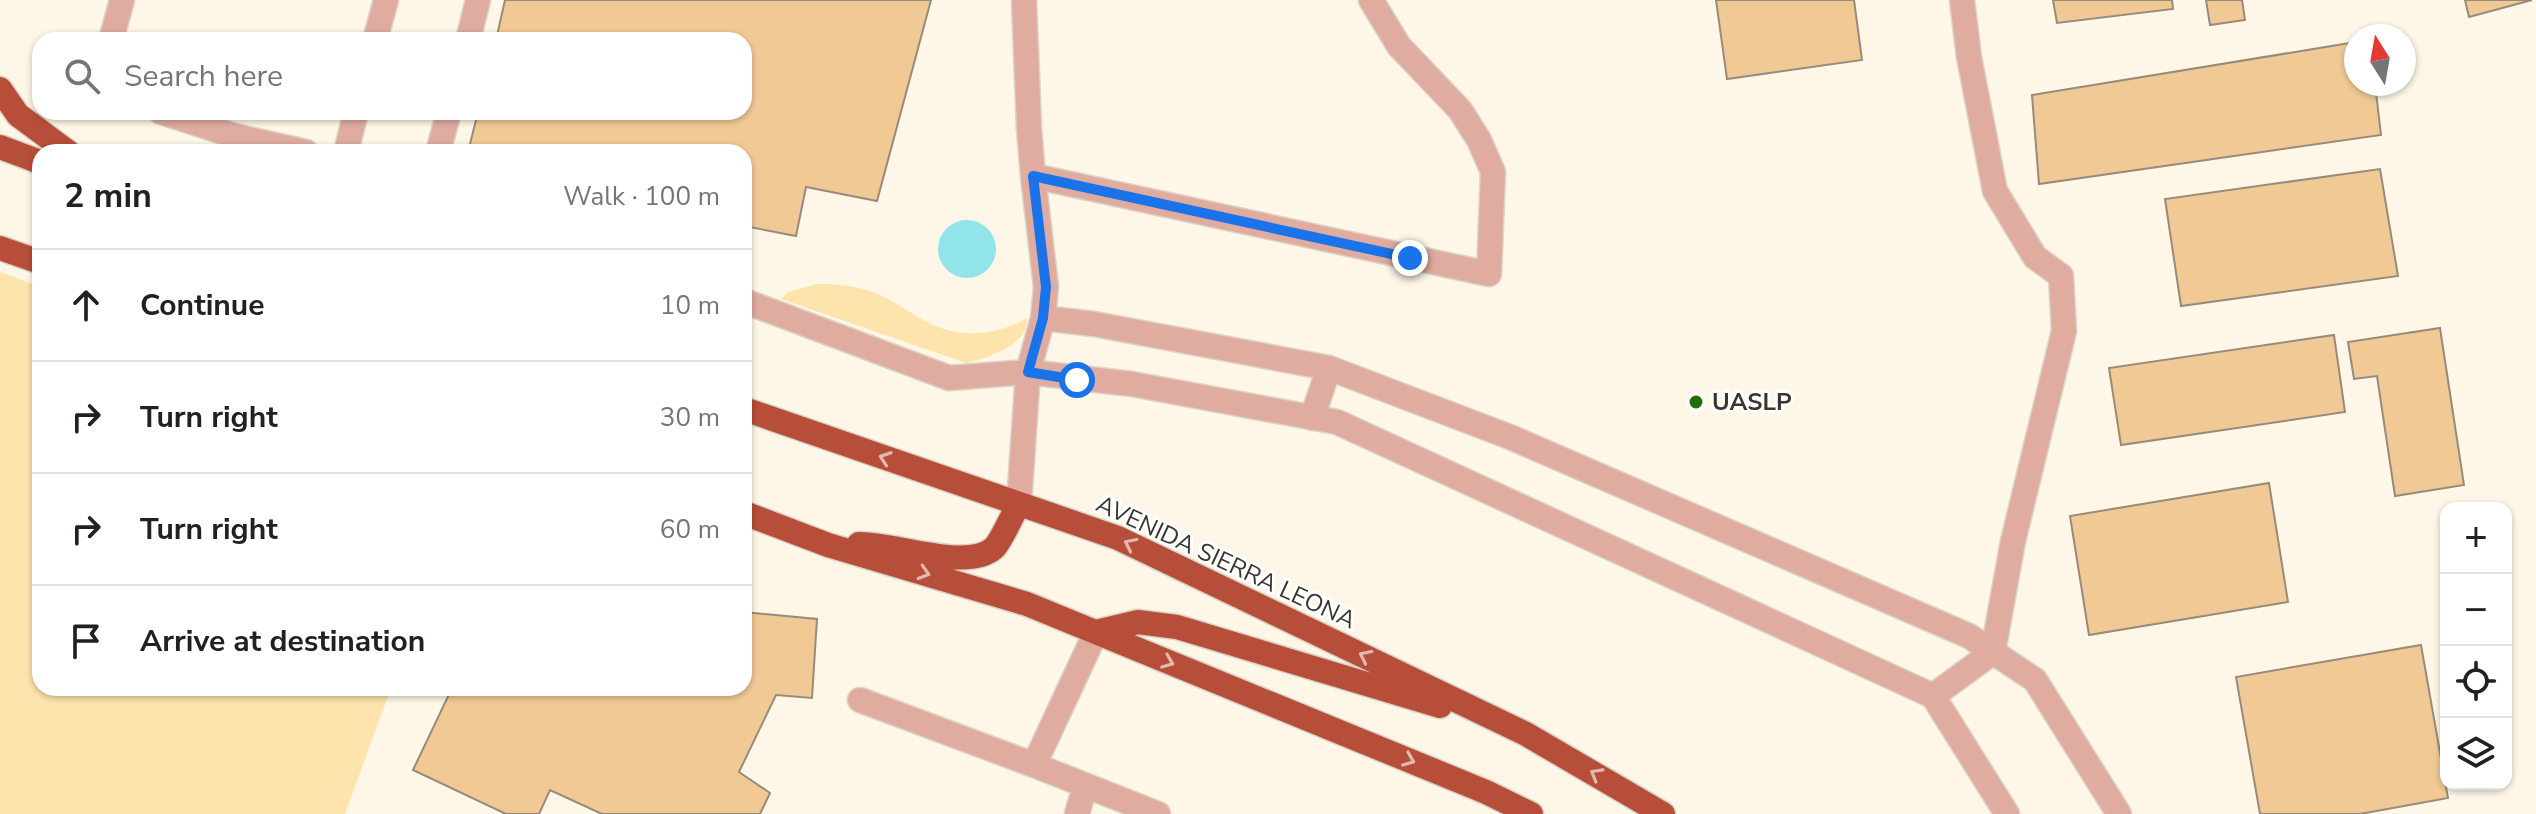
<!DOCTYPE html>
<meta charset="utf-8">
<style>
body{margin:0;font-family:"Nunito Sans",sans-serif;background:#f6f6f6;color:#202124}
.controls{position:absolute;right:24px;bottom:24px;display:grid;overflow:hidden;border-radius:16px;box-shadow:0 2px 6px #0004}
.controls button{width:72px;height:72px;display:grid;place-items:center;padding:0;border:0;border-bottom:2px solid #e0e0e0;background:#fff;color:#202124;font:40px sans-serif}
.compass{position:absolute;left:2344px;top:24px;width:72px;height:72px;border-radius:50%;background:#fff;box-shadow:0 2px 6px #0004;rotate:349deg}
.stop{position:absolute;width:24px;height:24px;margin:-18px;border:6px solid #1a73e8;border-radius:50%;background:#fff}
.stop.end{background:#1a73e8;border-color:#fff;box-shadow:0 2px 8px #0008}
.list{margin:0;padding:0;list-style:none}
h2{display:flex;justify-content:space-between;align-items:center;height:104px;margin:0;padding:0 32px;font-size:34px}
h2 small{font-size:26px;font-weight:400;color:#757577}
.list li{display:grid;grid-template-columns:52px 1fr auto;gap:24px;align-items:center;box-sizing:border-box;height:112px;padding:0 32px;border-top:2px solid #e0e0e0}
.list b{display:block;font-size:30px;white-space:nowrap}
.list em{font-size:26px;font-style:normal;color:#757577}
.icon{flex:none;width:44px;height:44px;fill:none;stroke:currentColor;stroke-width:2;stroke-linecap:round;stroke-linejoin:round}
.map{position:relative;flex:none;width:2536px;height:814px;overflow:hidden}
.search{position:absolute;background:#fff;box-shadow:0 2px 6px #0004;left:32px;top:32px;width:720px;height:88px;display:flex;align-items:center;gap:20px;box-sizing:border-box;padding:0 28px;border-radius:24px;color:#757577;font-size:30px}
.panel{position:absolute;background:#fff;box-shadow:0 2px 6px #0004;left:32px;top:144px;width:720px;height:552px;border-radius:24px}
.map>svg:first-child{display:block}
.green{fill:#fde4ac}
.water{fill:#91e4e9}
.building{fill:#f1c995;stroke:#988b7c;stroke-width:2}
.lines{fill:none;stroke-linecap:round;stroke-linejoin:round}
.lane-casing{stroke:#dbd4c7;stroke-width:27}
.highway-casing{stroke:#dbd4c7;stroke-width:27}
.lane{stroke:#e0aca0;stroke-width:24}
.highway{stroke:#b74e39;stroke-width:24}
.oneway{stroke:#e2b8b0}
.route{stroke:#1a73e8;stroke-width:10}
.poi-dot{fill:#246c0a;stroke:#fff;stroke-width:3}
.labels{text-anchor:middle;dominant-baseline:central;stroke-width:6;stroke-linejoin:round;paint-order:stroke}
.poi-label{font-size:24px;font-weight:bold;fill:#39352e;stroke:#fff;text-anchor:start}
.street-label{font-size:24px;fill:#39352e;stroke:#fff}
</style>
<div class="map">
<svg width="2536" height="814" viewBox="0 0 2536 814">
<rect width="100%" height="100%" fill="#fef7e8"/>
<path class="green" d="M0 272 40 287V688H391L345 814H0Z
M817 284C840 284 862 286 884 297 899 304 912 314 927 322 959 339 996 336 1027 318 1026 323 1026 328 1024 332 1015 348 983 360 966 363L781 299 788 292Z"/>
<path class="water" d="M938 249a29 29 0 1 1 58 0a29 29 0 1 1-58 0Z"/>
<path class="building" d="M505 0H931L877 201 806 187 796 236 744 226V152H468L478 112H744V40H496Z
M1716 0H1854L1862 60 1727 79Z
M2053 0H2172L2173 9 2057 23Z
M2206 0H2242L2245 20 2210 25Z
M2465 0H2532L2469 17Z
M2356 42V84H2375L2381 135 2039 184 2032 95Z
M2380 169 2398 276 2181 306 2165 199Z
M2440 328 2464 485 2395 496 2377 376 2354 379 2348 342Z
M2334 335 2345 412 2121 445 2109 368Z
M2269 483 2288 602 2089 635 2070 516Z
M744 612 817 619 812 698 776 695 739 772 770 793 760 814H602L550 790 539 814H506L413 770 452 688H744Z
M2421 645 2448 798 2360 814H2260L2236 677Z"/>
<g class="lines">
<defs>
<path id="lane" d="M1024 0 1029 128 1033 176
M111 40 122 0
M375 40 386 0
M468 40 478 0
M161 112 235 136 306 152
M346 152 356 112
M438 152 449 112
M744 301 949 378 1028 372 1132 384 1337 422 1933 696 2007 814
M1043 318 1094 324 1329 368 1510 437 1969 636 2035 680 2119 814
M1312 418 1329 368
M1019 504 1028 372 1043 318 1046 287 1033 176 1489 274 1493 172 1479 140 1460 110 1399 46 1371 0
M1933 696 1993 652 2013 541 2064 331 2061 276 2035 257 1995 191 1969 57 1962 0
M860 700 1034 765 1096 632
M1034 765 1158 814
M1077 814 1085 786"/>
<path id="highway" d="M0 89 18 115 68 152
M0 147 40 162
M0 248 40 262
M744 409 1118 538 1526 734 1663 814
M744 513 828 545 1027 604 1486 792 1531 814
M859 544C893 543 967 572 994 548 1002 540 1012 515 1019 504
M1096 632 1138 622 1177 627 1440 706"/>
</defs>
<use href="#lane" class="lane-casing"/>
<use href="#highway" class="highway-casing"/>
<use href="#lane" class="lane"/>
<use href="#highway" class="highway"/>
</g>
<defs><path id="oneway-chevron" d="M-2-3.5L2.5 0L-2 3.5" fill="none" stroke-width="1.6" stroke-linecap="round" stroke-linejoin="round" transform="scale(2)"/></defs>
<g class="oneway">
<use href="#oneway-chevron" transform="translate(885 458) rotate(-161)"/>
<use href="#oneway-chevron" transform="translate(1130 544) rotate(-154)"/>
<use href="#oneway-chevron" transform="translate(924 573) rotate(17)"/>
<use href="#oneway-chevron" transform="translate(1365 656) rotate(-154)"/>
<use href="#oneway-chevron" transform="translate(1168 662) rotate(22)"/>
<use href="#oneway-chevron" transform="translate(1409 760) rotate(22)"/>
<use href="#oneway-chevron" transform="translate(1596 774) rotate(-150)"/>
</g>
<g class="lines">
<path class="route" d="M1077 380 1028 372 1043 318 1046 287 1033 176 1410 258"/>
</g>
<circle class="poi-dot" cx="1696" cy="402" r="8"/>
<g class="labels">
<g class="poi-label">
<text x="1712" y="402">UASLP</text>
</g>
<g class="street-label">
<text transform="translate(1226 562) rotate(25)">AVENIDA SIERRA LEONA</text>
</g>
</g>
</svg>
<div class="controls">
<button>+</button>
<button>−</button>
<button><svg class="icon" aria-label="locate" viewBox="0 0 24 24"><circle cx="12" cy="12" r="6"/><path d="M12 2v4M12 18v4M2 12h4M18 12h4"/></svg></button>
<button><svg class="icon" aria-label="layers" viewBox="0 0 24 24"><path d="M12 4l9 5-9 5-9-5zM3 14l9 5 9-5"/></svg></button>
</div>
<svg class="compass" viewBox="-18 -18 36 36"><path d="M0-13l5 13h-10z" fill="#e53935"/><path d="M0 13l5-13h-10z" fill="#757577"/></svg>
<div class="stop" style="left:1077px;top:380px"></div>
<div class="stop end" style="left:1410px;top:258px"></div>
<div class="search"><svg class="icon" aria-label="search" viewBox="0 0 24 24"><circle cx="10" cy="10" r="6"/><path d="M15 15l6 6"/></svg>Search here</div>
<section class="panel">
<h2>2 min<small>Walk · 100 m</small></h2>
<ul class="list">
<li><svg class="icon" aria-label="ahead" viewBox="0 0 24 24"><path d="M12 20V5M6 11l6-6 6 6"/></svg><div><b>Continue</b></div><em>10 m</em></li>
<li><svg class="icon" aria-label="right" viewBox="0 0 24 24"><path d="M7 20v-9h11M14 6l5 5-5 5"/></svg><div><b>Turn right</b></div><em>30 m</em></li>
<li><svg class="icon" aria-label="right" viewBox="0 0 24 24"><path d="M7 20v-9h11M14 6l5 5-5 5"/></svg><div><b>Turn right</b></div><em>60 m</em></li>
<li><svg class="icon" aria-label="arrive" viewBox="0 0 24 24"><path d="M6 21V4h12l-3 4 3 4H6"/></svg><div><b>Arrive at destination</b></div></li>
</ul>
</section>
</div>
